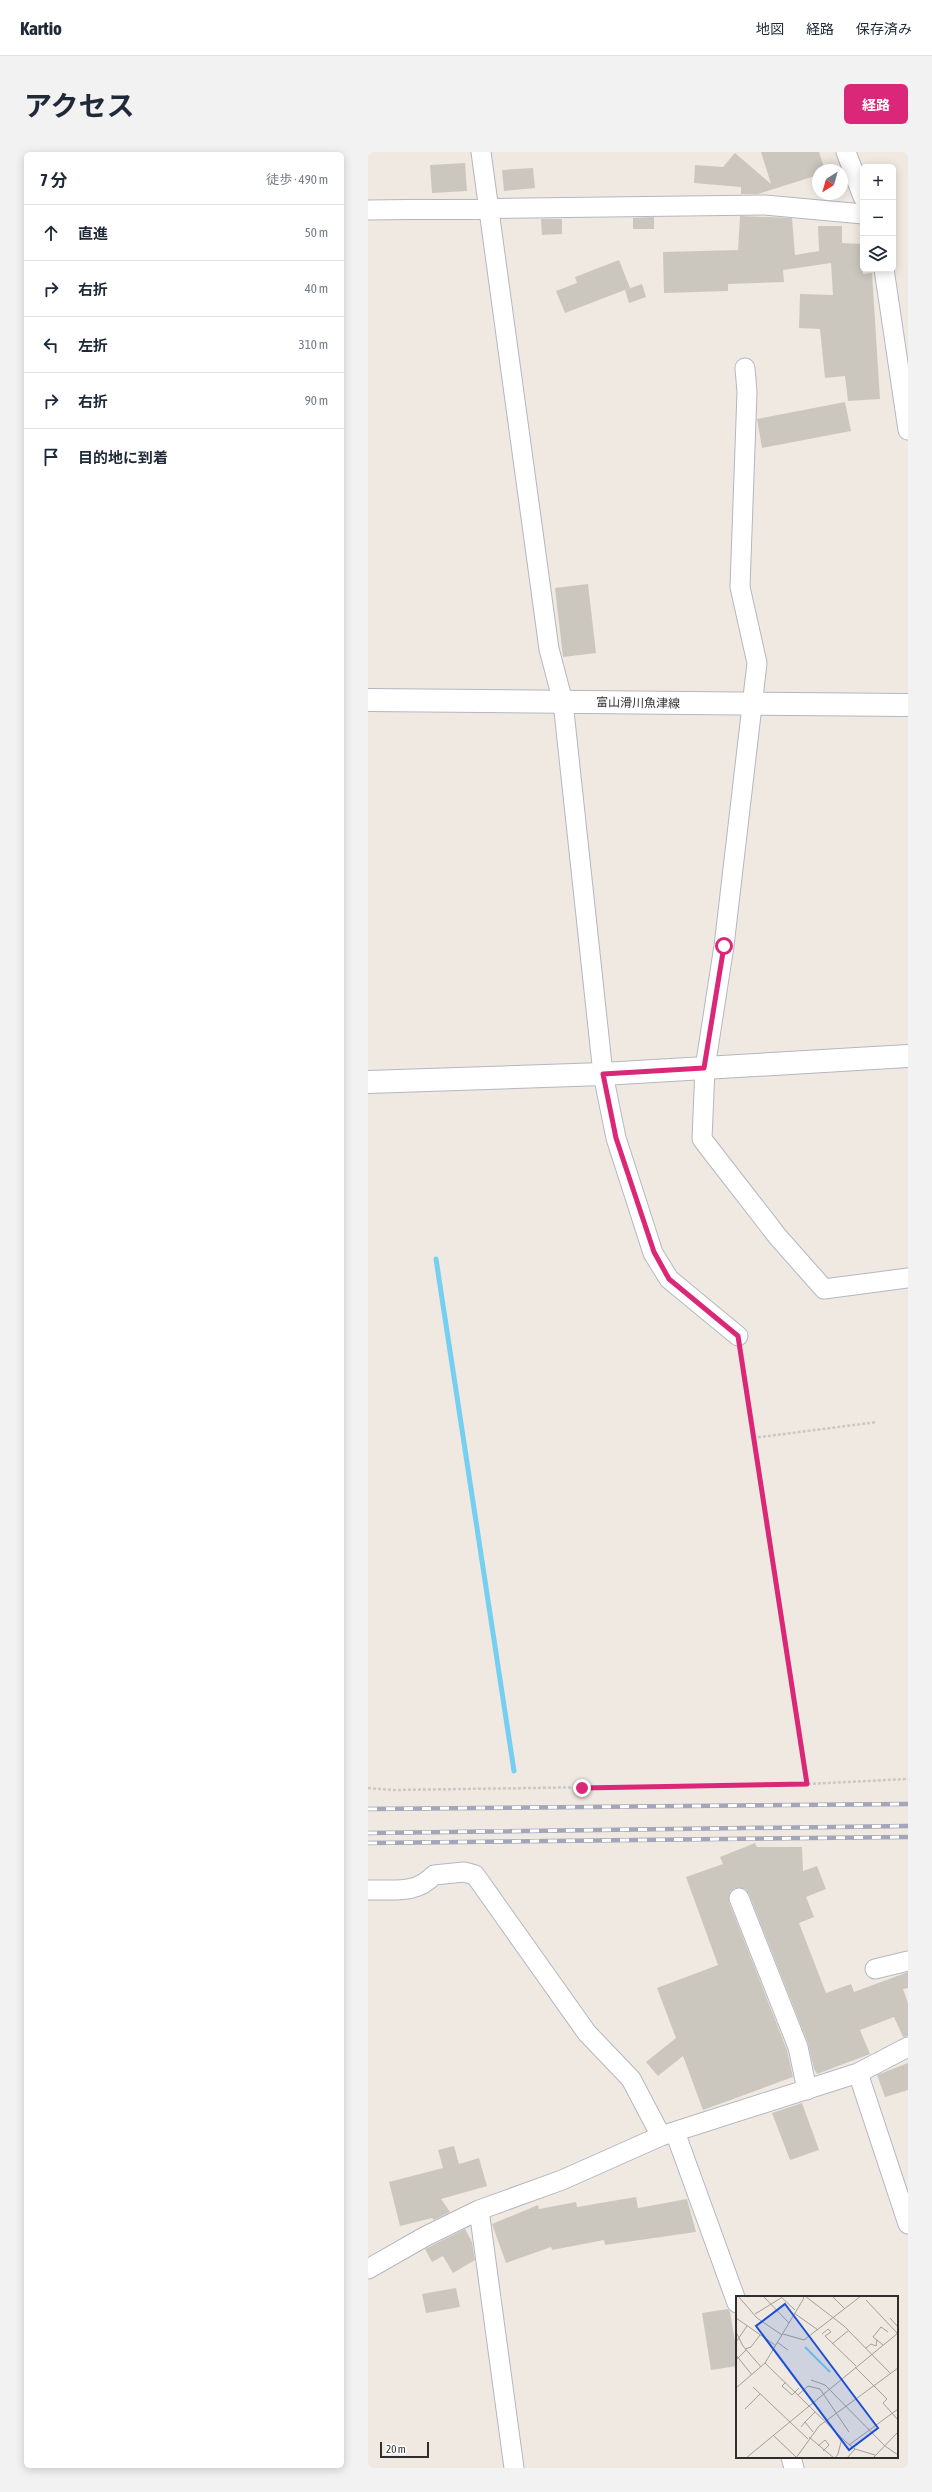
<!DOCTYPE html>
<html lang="ja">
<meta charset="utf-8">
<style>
body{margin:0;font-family:"Asap Condensed","Noto Sans JP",sans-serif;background:#f2f2f3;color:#1f2937}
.controls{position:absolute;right:12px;top:12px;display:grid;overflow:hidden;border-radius:6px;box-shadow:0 2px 10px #0003}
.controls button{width:36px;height:36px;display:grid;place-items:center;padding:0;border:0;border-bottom:1px solid #e0e1e3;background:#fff;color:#1f2937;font:20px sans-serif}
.compass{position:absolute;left:444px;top:12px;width:36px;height:36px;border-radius:50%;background:#fff;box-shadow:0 2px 10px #0003;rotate:217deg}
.scale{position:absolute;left:12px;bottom:10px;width:49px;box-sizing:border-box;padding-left:4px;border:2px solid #2e2e2e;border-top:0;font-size:11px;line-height:14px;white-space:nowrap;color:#2e2e2e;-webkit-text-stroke:3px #fff;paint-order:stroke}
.stop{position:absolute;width:12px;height:12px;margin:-9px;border:3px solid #db2777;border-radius:50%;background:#fff}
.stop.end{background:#db2777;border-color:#fff;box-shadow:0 1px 4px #0008}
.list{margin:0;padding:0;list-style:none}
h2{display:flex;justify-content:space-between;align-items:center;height:52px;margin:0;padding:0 16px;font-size:17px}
h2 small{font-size:13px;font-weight:400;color:#747a83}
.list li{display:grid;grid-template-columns:26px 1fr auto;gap:12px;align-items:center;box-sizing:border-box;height:56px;padding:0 16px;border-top:1px solid #e0e1e3}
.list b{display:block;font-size:15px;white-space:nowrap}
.list em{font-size:13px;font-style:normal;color:#747a83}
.icon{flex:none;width:22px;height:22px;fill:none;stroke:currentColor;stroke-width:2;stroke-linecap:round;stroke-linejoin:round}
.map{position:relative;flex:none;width:540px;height:2316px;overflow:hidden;border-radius:6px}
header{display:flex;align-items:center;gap:24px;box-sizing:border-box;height:56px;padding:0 20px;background:#fff;border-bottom:1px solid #e0e1e3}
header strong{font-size:19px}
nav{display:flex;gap:22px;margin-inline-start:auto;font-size:14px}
.intro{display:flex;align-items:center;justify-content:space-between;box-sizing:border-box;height:96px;padding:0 24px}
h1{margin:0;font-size:28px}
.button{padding:10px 18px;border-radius:6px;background:#db2777;color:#fff;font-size:14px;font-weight:700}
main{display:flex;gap:24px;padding:0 24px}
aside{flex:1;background:#fff;border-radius:6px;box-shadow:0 2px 10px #0003}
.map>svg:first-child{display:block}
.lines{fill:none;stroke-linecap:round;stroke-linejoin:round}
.stream{stroke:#75cff0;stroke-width:5}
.building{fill:#cbc7bf}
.minor-casing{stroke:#b4b7c1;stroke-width:21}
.tertiary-casing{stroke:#b4b7c1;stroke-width:24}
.secondary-casing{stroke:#b4b7c1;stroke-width:24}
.path{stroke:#c9c9c9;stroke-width:2.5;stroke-dasharray:3 2;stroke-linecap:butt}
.minor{stroke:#fff;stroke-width:19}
.tertiary{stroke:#fff;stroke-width:22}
.secondary{stroke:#fff;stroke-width:22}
.rail-casing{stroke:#a3a6b8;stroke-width:4.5}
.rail{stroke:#fff;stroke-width:3;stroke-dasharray:9;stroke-linecap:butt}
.route{stroke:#db2777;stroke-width:5}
.labels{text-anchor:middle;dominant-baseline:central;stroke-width:3.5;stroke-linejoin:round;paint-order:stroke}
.street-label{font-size:12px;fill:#2e2e2e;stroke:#fff}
.inset-river{fill:none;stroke:#75cff0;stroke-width:2}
.inset-road{fill:none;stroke:#a29e99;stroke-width:1}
.view{fill:#1d4ed8;fill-opacity:0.15;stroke:#1d4ed8;stroke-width:2}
.inset-edge{fill:none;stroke:#2e2e2e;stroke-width:2}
</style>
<header>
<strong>Kartio</strong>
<nav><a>地図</a><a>経路</a><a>保存済み</a></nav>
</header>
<div class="intro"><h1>アクセス</h1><a class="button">経路</a></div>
<main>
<aside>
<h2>7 分<small>徒歩 · 490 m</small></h2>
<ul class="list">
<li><svg class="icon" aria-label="ahead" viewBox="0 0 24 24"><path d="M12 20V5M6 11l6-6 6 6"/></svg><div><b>直進</b></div><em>50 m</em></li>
<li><svg class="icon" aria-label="right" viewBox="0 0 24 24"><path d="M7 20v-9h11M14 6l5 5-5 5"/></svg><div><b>右折</b></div><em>40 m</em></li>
<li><svg class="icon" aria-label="left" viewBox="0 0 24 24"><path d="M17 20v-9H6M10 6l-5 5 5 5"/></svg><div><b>左折</b></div><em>310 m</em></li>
<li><svg class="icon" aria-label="right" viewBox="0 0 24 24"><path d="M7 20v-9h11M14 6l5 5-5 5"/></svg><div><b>右折</b></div><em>90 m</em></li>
<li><svg class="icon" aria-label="arrive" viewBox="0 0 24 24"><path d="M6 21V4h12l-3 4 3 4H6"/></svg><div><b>目的地に到着</b></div></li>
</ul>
</aside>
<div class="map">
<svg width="540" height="2316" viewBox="0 0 540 2316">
<rect width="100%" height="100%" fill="#efe9e1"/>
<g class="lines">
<path class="stream" d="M68 1107 146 1619"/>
</g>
<path class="building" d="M393 0H451L457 18H450V23L390 42H373V35L326 31 327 13 355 15 367 1 403 32Z
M97 11 99 39 64 41 62 13Z
M165 16 167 36 136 39 134 18Z
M372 64 424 66 427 103 451 99 450 74H474V91L495 92V122L504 121 512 247 480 249 477 224 457 226 452 177 431 176 432 142 465 143 463 111 415 118 416 130 360 132V139L296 141 295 100 370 98Z
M286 65V77H265V66Z
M173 67H194V82L174 83Z
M251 108 262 136 197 161 188 139 209 131 207 125Z
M274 132 278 145 261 151 257 138Z
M477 250 483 279 394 296 389 267Z
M220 432 228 501 195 505 187 436Z
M387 1691 389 1695H434L435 1719 449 1714 458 1737 438 1745 446 1765 431 1771 458 1841 483 1832 486 1840 540 1820V1836L535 1837 540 1851V1884L535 1885 526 1865 492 1878 502 1902 449 1922 446 1917 440 1891 381 1742 378 1737 367 1736 362 1740 361 1750 419 1898 425 1925 335 1958 315 1904 290 1924 278 1910 308 1886 289 1836 350 1813 318 1725 355 1712 352 1705Z
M540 1911V1938L517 1945 509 1923Z
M434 1951 451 1998 422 2008 404 1961Z
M86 1994 91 2012 111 2006 119 2034 73 2047 82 2060 66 2068 64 2066 32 2074 21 2030 75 2016 70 1998Z
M268 2045 270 2056 319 2047 328 2080 237 2093 236 2088 184 2098 183 2095 138 2111 124 2072 170 2053 171 2057 208 2050 209 2055Z
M97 2077 104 2090 107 2108 85 2121 75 2104 64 2110 57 2097Z
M88 2136 92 2155 58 2161 54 2142Z
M360 2157 362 2160 369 2201V2214L343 2218 334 2161Z"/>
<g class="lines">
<defs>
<path id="minor" d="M113 0 181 497 195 550 235 922 248 986 285 1101 301 1127 370 1184
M478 0 495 45
M0 58 397 53 495 62
M516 117 540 278
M377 216 379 240 372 435 389 511 356 794 337 916 334 987 410 1085 456 1137 540 1126
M0 1738C26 1737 47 1743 66 1723L96 1720 107 1723 219 1881 263 1927 293 1984
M371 1746 430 1895 439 1938
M507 1817 540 1809
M490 1921 540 2072
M307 1980 369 2151
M111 2058 146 2316
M0 2117 58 2084 111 2058 194 2028 293 1984 490 1921 540 1895
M423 2305 426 2316"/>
<path id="tertiary" d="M0 930 235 922 540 904"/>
<path id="secondary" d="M0 548 540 553"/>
</defs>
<use href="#minor" class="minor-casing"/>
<use href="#tertiary" class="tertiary-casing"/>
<use href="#secondary" class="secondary-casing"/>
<path class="path" d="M522 15V13
M372 1200 439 1632
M385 1286 509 1270
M0 1636 25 1638 439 1632 540 1627"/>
<use href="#minor" class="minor"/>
<use href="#tertiary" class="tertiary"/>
<use href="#secondary" class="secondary"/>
<defs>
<path id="rail" d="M0 1657 540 1652
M0 1681 540 1674
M0 1691 540 1685"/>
</defs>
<use href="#rail" class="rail-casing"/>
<use href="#rail" class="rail"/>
</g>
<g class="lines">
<path class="route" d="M214 1636 439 1632 370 1184 301 1127 286 1100 248 986 235 922 336 916 356 794"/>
</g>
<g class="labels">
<g class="street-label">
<text transform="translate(270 551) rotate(1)">富山滑川魚津線</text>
</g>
</g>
<g transform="translate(368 2144)">
<rect width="162" height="162" fill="#efe9e1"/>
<path class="inset-river" d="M69 51 94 76"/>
<path class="inset-road" d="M2 0 21 22 46 39M27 0 53 27M44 0 59 14M69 0 108 30 154 77M96 0 109 13M130 4 162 38M58 17 82 34M19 18 45 2M0 22 39 49M154 22 162 31M0 36 7 50 25 71M47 38 68 44 125 0M86 38 92 33 95 36 89 40 120 70M141 44 137 41 145 31 152 36M0 46 11 30M41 46 52 54M96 48 113 34M130 52 135 48 140 50 141 44 147 49M9 53 15 51 24 39M0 59 16 79M0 64 10 54M29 67 110 146 119 153 139 159M119 71 151 103 147 107 162 124M75 84 89 89 149 150 162 159M50 86 46 90 56 99 63 92M17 91 72 143M0 92 29 67 68 2 66 0M62 99 72 90 84 93 113 136M9 113 24 98M69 126 79 116M65 131 69 126 77 136M37 139 61 162M73 141 98 162M113 149 162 113M82 150 89 144 93 149 87 155M10 162 162 37M60 162 83 130 162 72M99 162 102 158 106 142M111 162 119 153M137 162 162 136"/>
<path class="view" d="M49 8 142 132 113 154 20 30Z"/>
<rect width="162" height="162" class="inset-edge"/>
</g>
</svg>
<div class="controls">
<button>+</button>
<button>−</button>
<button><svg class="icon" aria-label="layers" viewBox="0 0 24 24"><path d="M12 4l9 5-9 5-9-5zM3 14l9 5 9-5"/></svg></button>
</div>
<svg class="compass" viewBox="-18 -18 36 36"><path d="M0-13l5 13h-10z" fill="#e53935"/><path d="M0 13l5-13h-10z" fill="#747a83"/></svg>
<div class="scale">20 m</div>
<div class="stop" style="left:356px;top:794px"></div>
<div class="stop end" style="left:214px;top:1636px"></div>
</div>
</main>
